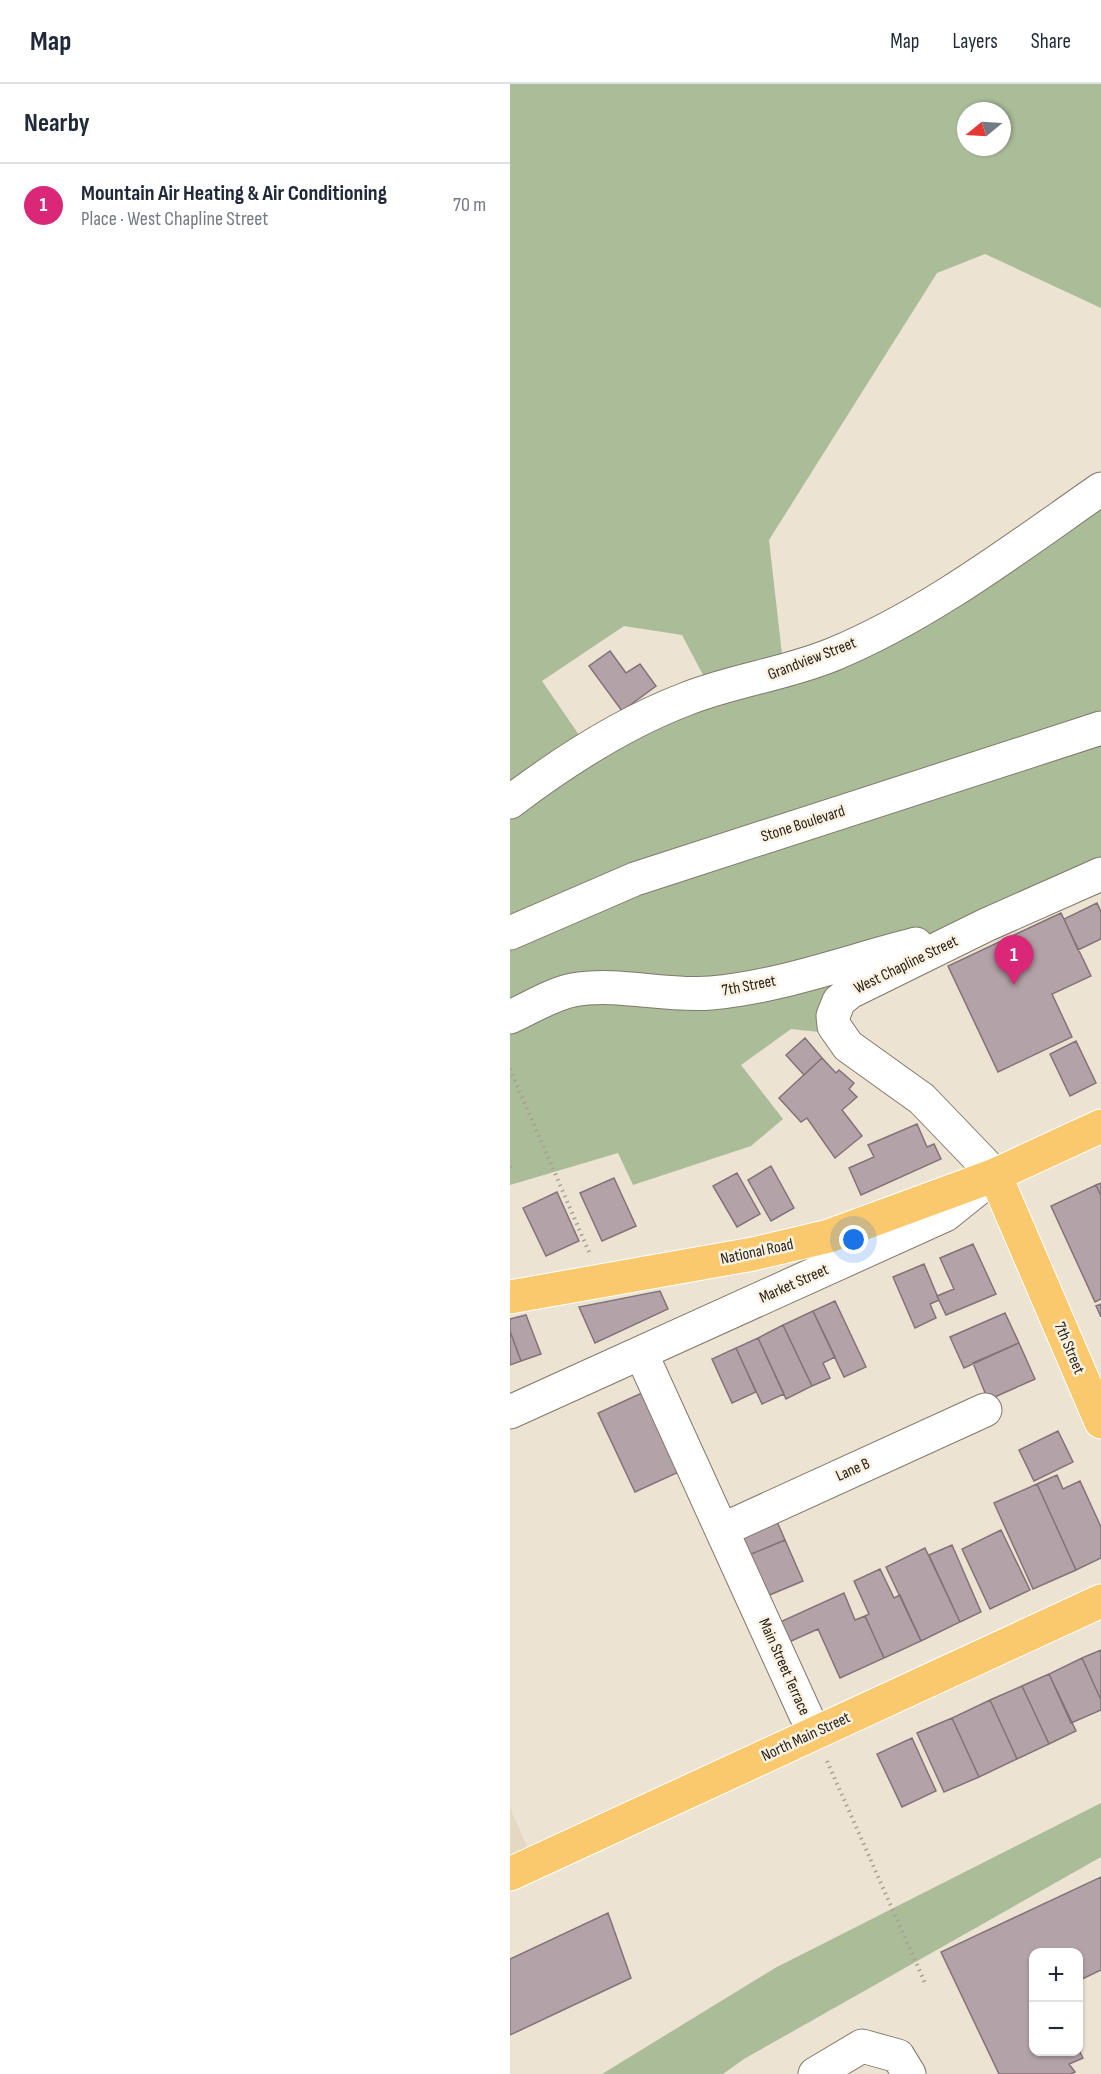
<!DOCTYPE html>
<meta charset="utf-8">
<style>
body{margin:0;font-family:"Sofia Sans Condensed",sans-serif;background:#f6f6f7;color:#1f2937}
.controls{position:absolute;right:18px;bottom:18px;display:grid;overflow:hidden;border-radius:12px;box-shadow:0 2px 4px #0004}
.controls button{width:54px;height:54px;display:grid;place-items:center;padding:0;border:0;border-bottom:2px solid #e0e1e3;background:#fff;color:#1f2937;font:30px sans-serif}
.compass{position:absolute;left:447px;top:18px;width:54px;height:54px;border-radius:50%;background:#fff;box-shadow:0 2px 4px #0004;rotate:252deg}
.you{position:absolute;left:344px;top:1156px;width:21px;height:21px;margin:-15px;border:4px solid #fff;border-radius:50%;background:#1a73e8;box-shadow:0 0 0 9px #1a73e833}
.badge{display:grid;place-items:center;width:39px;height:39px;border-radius:50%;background:#db2777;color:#fff;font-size:20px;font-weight:700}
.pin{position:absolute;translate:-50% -50px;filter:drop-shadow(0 2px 3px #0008)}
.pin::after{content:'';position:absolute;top:32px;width:21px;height:18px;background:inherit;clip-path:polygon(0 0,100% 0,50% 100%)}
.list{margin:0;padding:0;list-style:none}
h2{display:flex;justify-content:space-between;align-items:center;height:78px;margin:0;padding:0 24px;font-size:26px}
h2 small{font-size:20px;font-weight:400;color:#747a83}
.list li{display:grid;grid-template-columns:39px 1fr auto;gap:18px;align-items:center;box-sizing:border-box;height:84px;padding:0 24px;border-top:2px solid #e0e1e3}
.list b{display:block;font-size:22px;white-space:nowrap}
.list p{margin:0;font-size:20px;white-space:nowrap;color:#747a83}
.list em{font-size:20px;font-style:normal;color:#747a83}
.map{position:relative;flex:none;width:591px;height:1990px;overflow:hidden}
header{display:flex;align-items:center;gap:36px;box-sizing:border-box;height:84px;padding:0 30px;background:#fff;border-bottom:2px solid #e0e1e3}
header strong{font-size:28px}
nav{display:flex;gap:33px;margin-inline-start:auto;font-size:21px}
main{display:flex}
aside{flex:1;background:#fff}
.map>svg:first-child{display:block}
.built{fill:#e5d8c2}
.green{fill:#abbc99;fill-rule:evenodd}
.building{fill:#b4a2a9;stroke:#847279;stroke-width:1.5}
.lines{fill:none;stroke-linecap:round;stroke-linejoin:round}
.minor-casing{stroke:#81796a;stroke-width:35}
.major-casing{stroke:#fff;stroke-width:35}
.path{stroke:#a8a093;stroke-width:4;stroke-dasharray:1.5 4.5;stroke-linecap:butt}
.minor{stroke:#fff;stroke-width:33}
.major{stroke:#fac86d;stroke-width:33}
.labels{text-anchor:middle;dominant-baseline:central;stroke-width:5;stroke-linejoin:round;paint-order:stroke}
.street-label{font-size:16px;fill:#26221c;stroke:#faf1e0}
</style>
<header>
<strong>Map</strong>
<nav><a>Map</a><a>Layers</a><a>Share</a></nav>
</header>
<main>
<aside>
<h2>Nearby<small></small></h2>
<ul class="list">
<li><span class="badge">1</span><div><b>Mountain Air Heating &amp; Air Conditioning</b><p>Place · West Chapline Street</p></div><em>70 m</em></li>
</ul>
</aside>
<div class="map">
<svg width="591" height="1990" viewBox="0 0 591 1990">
<rect width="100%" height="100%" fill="#ede3d3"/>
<path class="built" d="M0 1724 24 1779 0 1790Z"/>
<path class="green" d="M0 0H591V224L475 170 427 189 259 456 274 588 591 405V790L340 908 328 950 281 945 231 981 273 1035 241 1062 123 1101 108 1069 0 1101ZM456 27H492V63H456ZM114 542 172 551 201 606 78 664 32 597Z
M591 1719V1773L234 1975 213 1990H92L265 1884Z"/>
<path class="building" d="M100 567 116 589 130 580 146 602 112 627 79 582Z
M587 819 591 828V855L568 866 554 835Z
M551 829 581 892 542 910 562 953 488 988 438 882Z
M295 954 312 974 294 991 276 971Z
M566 957 586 999 560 1012 540 970Z
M312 974 326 989 329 986 344 999 339 1005 347 1013 332 1026 352 1052 325 1074 297 1034 291 1038 269 1014Z
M407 1040 417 1063 424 1060 431 1075 351 1111 339 1084 364 1073 358 1061Z
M261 1082 284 1124 261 1137 238 1096Z
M227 1089 250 1130 227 1143 203 1102Z
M104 1094 126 1142 92 1157 70 1109Z
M591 1099V1112L586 1101Z
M586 1101 591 1112V1215L585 1218 541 1122Z
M47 1108 69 1157 36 1172 13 1124Z
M463 1160 486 1210 436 1231 427 1212 444 1205 430 1174Z
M414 1180 429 1216 420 1220 426 1234 405 1244 383 1193Z
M150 1207 158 1225 85 1259 69 1223Z
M325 1217 356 1283 334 1293 303 1227Z
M591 1220V1233L586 1222Z
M303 1227 325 1273 313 1279 320 1294 302 1302 273 1241Z
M495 1229 509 1259 454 1284 440 1253Z
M16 1231 31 1270 11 1277 0 1247V1235Z
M273 1241 302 1302 276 1315 248 1254Z
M0 1247 11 1277 0 1281Z
M248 1254 274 1310 252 1320 226 1264Z
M509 1259 525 1295 478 1316 463 1279Z
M226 1264 246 1308 222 1319 202 1275Z
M134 1308 171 1387 125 1408 88 1329Z
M548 1347 563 1378 524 1397 509 1366Z
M547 1391 553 1405 570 1397 591 1443V1474L566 1486 527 1400Z
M527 1400 566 1486 523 1505 484 1419Z
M265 1433 275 1456 232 1474 222 1452Z
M491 1446 520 1506 480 1525 452 1465Z
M275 1456 293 1497 250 1515 232 1474Z
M442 1461 471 1528 450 1538 419 1471Z
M415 1464 450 1538 411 1557 376 1483Z
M370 1485 384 1514 390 1511 411 1557 374 1574 355 1532 359 1530 344 1497Z
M334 1509 345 1536 355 1532 374 1574 330 1594 308 1545 279 1558 270 1538Z
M591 1566V1616L572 1574Z
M572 1574 591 1616V1626L561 1639 539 1590Z
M539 1590 566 1647 539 1660 512 1602Z
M512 1602 539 1660 507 1675 480 1616Z
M480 1616 507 1675 469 1693 442 1634Z
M442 1634 469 1693 434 1708 407 1649Z
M402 1654 426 1707 392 1723 367 1670Z
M591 1793V1886L568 1897V1868H524V1968H568V1964L573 1974 559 1980 565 1988 561 1990H489L431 1868Z
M98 1829 121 1894 0 1951V1875Z"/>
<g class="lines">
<defs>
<path id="minor" d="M0 718C54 677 113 639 176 615 224 596 276 590 324 570 420 530 506 464 591 405
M0 849 125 795 591 644
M0 933C20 924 42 910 63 906 109 898 155 913 201 909 270 903 339 877 406 860
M131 1269 304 1649
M0 1328 435 1131 485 1091 412 1015 338 962 324 942 323 932 329 917 340 908 476 841 591 790
M212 1446 475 1326
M305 1990 352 1962 388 1972 399 1990"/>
<path id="major" d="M485 1091 591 1338
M0 1213 243 1170 319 1152 485 1091 591 1042
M0 1790 591 1517"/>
</defs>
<use href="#minor" class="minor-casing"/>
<use href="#major" class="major-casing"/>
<path class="path" d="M0 985 79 1168
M0 1082V1085
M317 1677 415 1899"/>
<use href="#minor" class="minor"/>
<use href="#major" class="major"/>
</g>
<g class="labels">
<g class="street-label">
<text transform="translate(302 575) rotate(-21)">Grandview Street</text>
<text transform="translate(293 740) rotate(-18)">Stone Boulevard</text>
<text transform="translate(396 881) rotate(-26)">West Chapline Street</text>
<text transform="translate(239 902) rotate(-11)">7th Street</text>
<text transform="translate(247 1168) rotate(-12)">National Road</text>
<text transform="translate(284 1200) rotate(-24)">Market Street</text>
<text transform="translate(559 1264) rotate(67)">7th Street</text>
<text transform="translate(343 1386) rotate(-24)">Lane B</text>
<text transform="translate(274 1583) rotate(66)">Main Street Terrace</text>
<text transform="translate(296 1653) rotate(-25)">North Main Street</text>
</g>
</g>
</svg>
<div class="controls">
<button>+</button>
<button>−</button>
</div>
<svg class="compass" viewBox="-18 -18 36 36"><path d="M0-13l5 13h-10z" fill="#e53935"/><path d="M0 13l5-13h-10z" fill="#747a83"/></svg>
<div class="you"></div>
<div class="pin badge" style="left:504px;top:901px">1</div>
</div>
</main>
